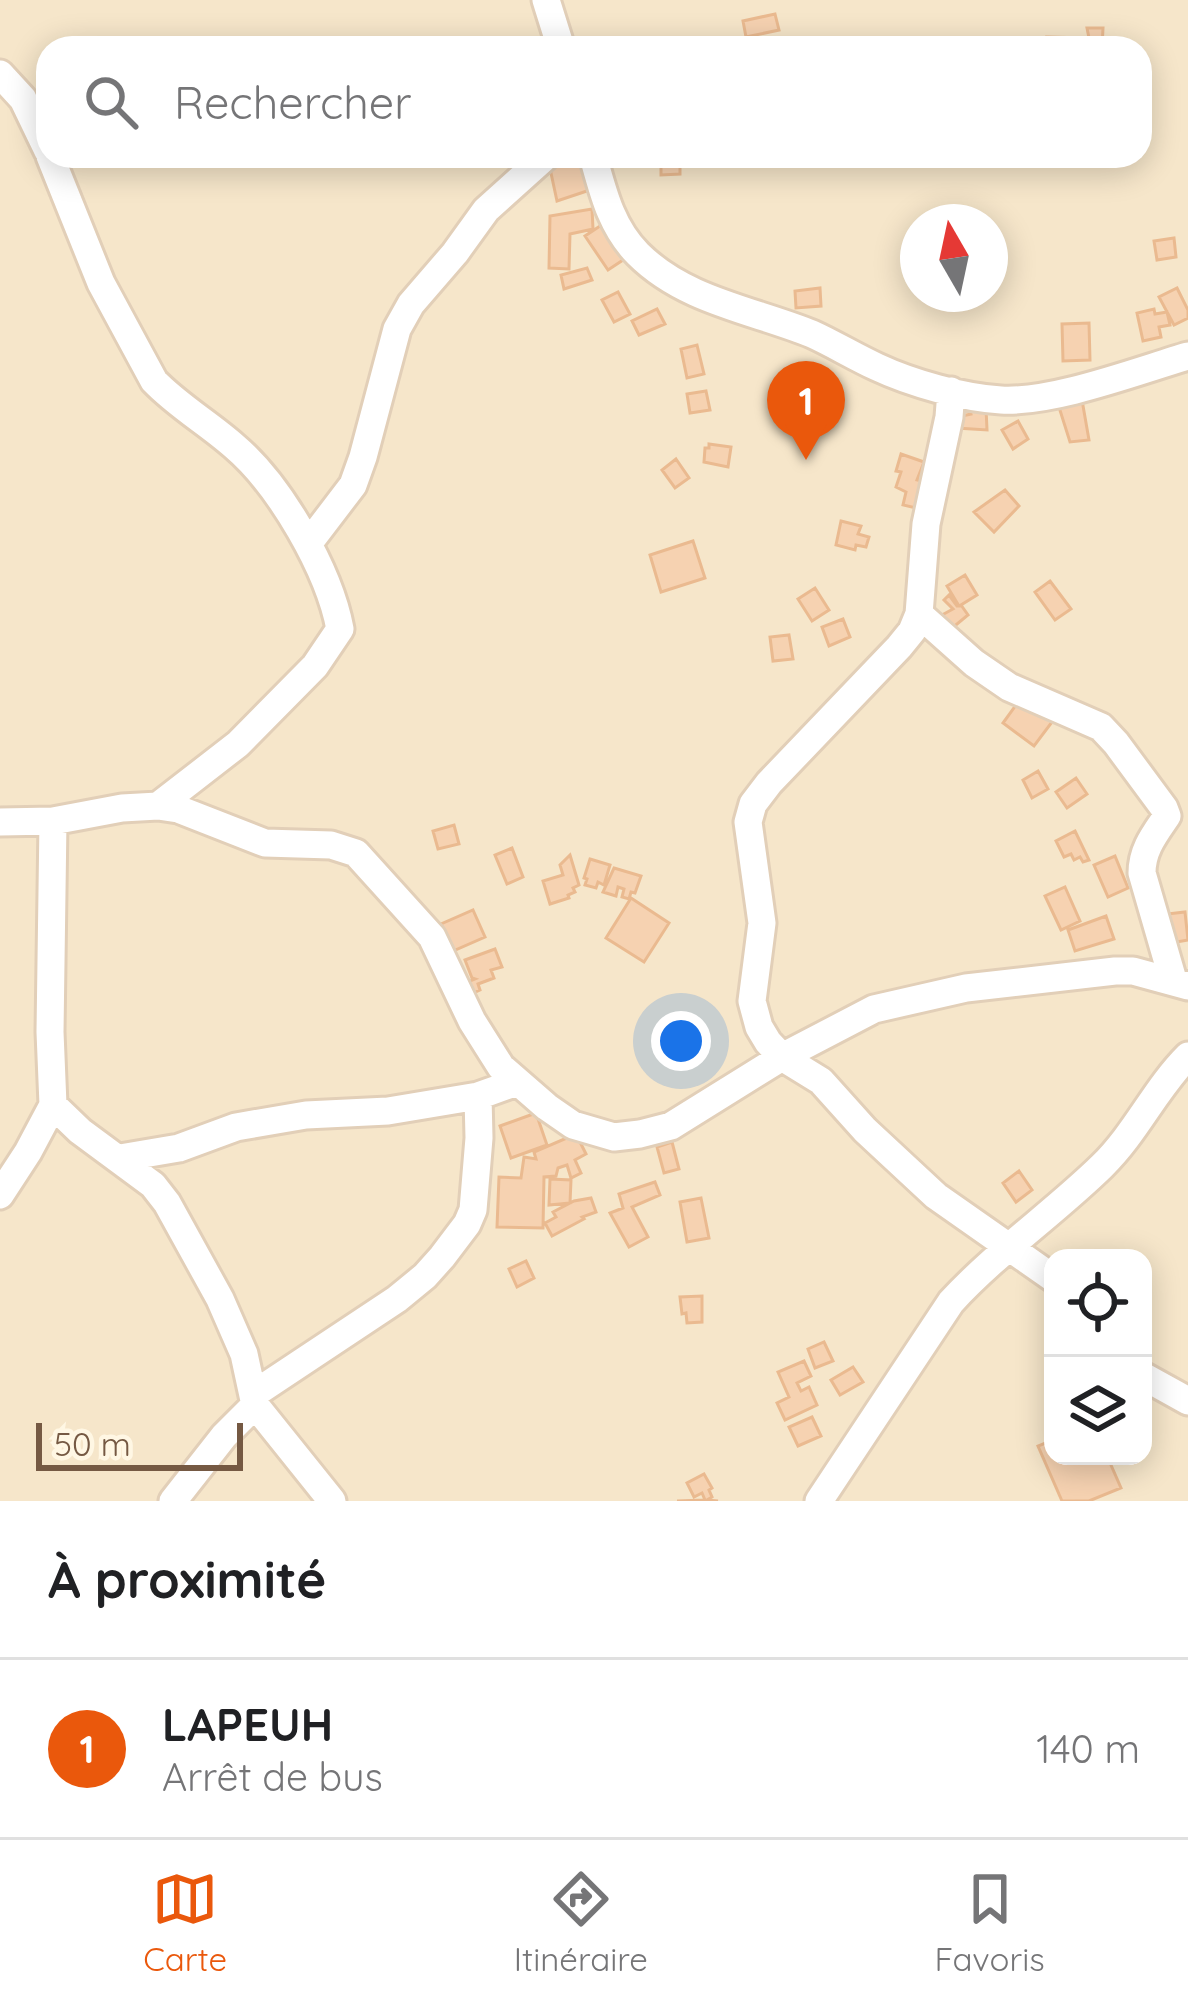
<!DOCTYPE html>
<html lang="fr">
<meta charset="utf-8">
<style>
body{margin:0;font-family:Quicksand,sans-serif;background:#f2f2f2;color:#202124}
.controls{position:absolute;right:36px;bottom:36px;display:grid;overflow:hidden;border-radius:24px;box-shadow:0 6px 30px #0003}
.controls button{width:108px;height:108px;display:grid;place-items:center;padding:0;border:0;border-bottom:3px solid #e0e0e0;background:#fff;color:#202124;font:60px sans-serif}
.compass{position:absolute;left:900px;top:204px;width:108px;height:108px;border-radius:50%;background:#fff;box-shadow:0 6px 30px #0003;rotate:351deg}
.scale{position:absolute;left:36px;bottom:30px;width:207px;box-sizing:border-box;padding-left:12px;border:6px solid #755943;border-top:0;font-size:33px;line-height:42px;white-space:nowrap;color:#755943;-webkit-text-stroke:9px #fff7e4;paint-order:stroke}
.you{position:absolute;left:681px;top:1041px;width:42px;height:42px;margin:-30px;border:9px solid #fff;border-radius:50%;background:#1a73e8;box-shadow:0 0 0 18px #1a73e833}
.badge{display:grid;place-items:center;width:78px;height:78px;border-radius:50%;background:#ea580c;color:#fff;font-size:39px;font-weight:700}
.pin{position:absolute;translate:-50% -99px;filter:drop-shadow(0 3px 6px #0008)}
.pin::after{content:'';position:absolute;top:63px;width:42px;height:36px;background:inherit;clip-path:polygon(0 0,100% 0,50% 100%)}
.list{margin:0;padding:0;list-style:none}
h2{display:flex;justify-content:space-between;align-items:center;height:156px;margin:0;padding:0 48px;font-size:51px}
h2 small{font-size:39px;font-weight:400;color:#757577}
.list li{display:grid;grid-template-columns:78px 1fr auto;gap:36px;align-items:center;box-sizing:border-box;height:180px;padding:0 48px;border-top:3px solid #e0e0e0}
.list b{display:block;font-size:45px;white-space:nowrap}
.list p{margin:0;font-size:39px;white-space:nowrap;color:#757577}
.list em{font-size:39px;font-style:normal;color:#757577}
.icon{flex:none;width:66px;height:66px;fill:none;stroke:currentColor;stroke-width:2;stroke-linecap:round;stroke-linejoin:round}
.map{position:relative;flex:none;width:1188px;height:1501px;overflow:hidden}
.search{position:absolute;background:#fff;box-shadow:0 6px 30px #0003;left:36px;right:36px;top:36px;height:132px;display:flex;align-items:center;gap:30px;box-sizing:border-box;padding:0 42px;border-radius:36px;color:#757577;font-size:45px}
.sheet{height:336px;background:#fff}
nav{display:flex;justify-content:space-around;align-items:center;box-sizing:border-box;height:168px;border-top:3px solid #e0e0e0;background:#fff;font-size:33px;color:#757577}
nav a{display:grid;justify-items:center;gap:6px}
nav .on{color:#ea580c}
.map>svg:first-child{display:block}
.residential{fill:#f6e6ca;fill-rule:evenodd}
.building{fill:#f6d2b1;stroke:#eaba90;stroke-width:3}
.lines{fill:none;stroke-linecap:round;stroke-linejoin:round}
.minor-casing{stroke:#e2cfb8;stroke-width:33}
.minor{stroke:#fff;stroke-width:27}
</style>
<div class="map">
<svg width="1188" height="1501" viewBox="0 0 1188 1501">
<rect width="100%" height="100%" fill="#fef4dc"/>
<path class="residential" d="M0 0H1188V1501H0ZM48 48H1140V156H48ZM918 222H990V294H918ZM1053 1258H1143V1456H1053Z"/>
<path class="building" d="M775 14 779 30 746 37 743 21Z
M1087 28H1103L1102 48H1049L1047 37 1089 38Z
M558 156H588L596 188 557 201 548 159Z
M646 156H680V174L661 175V163L647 164Z
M592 209 593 229 570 234 569 269 549 268 550 216Z
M603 224 626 258 608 270 585 236Z
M1174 238 1176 257 1157 260 1154 241Z
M587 268 592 280 564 289 561 275Z
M820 288 821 306 796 308 795 291Z
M1177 288 1188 310V318L1174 325 1159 297Z
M618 292 630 314 614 322 602 300Z
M657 309 665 324 639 335 632 321Z
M1154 309 1155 314 1167 312 1170 325 1159 327 1161 337 1143 341 1137 313Z
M1089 323 1090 360 1063 361 1062 324Z
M697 345 704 374 687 378 681 349Z
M706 391 710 410 690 413 687 394Z
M1082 400 1089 440 1070 442 1058 404Z
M986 408 987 430 957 428V417L971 414 970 409Z
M1018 421 1028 439 1013 449 1002 430Z
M709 444 731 447 728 467 704 462 705 448H709Z
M901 454 924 462 917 480 922 481 916 508 903 505 906 492 896 487 901 472 896 471Z
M676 459 689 478 675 488 662 470Z
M1005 490 1019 506 994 532 974 512Z
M841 521 861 526 858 534 869 537 866 547 856 545 855 550 836 545Z
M693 541 705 578 661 592 650 555Z
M965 575 977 595 961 605 968 615 951 629 942 615 953 609 944 600 949 595 957 606H959L947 586Z
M1050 581 1071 609 1055 620 1035 592Z
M815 588 829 610 812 621 798 599Z
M843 619 850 637 829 646 822 627Z
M789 635 793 659 773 661 770 637Z
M1024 694 1055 718 1034 746 1003 723Z
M1038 771 1048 789 1032 798 1023 780Z
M1076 778 1087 794 1067 808 1056 792Z
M454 825 459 844 438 849 433 831Z
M1075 831 1089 860 1083 862 1080 857 1074 860 1071 854 1064 857 1056 841Z
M512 848 523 877 507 884 495 855Z
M570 855 579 885 573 888 575 892 568 895 569 898 550 904 543 881 563 875 560 865Z
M1115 856 1128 888 1108 897 1094 865Z
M590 859 610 865 604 885 598 882 596 888 585 885 587 879 584 878Z
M614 868 641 876 635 893 631 892 629 899 622 897 624 889 618 887 616 896 603 892Z
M1065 887 1080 921 1061 930 1045 896Z
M631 898 669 923 644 962 606 938Z
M473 910 485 937 453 951 441 924Z
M1185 912 1188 940 1171 943 1167 914Z
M1106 916 1114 939 1075 951 1068 930Z
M495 949 502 967 491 970 494 978 478 984 480 990 469 995 465 983 475 979 472 978 465 960Z
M536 1113 547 1145 511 1158 500 1126Z
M576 1134 586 1154 575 1160 581 1173 571 1178 567 1165 558 1168 556 1176 544 1177 543 1228 497 1227 499 1177 521 1178 524 1157 536 1159 534 1152Z
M672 1142 679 1169 664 1173 657 1147Z
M1019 1171 1032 1190 1016 1202 1003 1183Z
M550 1179 571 1180 570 1203 549 1205Z
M655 1182 660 1195 632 1207 648 1237 629 1247 610 1213 623 1208 619 1194Z
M591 1198 596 1212 582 1217 584 1219 552 1236 545 1223 556 1217 553 1212 574 1201Z
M701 1198 709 1238 687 1242 680 1202Z
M526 1261 534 1278 517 1287 509 1269Z
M702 1296V1322L687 1323 686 1313 682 1314 680 1297Z
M824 1342 833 1361 815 1368 808 1349Z
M804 1361 811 1376 797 1383 801 1391 809 1387 817 1405 785 1420 777 1403 789 1397 778 1372Z
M853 1367 863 1382 840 1395 831 1380Z
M812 1417 821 1436 798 1446 789 1427Z
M1053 1440V1456H1107L1121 1488 1089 1501H1062L1038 1446Z
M704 1474 712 1488 709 1490 712 1497 707 1500 718 1501H677L705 1500 702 1493 694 1497 687 1483Z"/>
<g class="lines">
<defs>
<path id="minor" d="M546 0 561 48
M0 74 23 99 48 151
M50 156 101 283 154 381C178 406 208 423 234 446 280 485 329 570 340 629L315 666 238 744 158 806
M593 156C603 192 611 227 638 254 685 301 753 310 812 334 834 344 855 357 877 367 911 383 964 398 1001 400 1053 403 1137 371 1188 356
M951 391 949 417 926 524 919 614 912 631 899 647 769 783 753 804 748 822 762 923 752 1001 759 1027 768 1042 782 1057 821 1081 865 1130 936 1196 1053 1278
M308 544 353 485 363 457 397 329 411 304 455 253 486 210 546 156
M919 614 974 663 1009 687 1101 727 1116 743 1164 808 1167 816C1154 835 1142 850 1142 873L1173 980
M0 822 53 821 122 808 158 806 178 809 265 843 331 845 356 853 432 937 472 1021 501 1067 547 1107 573 1125 614 1137 640 1134 671 1126 782 1057 874 1009 966 988 1115 971H1133L1188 986
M53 1105 80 1131 153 1185 167 1203 220 1299 244 1354 255 1405 332 1501
M120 1158 179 1148 236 1127 306 1115 388 1111 478 1096 517 1082
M0 1195 28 1152 53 1105 50 1032 53 821
M1143 1376 1188 1401
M254 1394 397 1299 425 1276 442 1257 467 1224 473 1210 479 1138 478 1096
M173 1501 224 1436 255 1405
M819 1501 951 1302C997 1252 1054 1213 1102 1166 1136 1133 1155 1089 1188 1056"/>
</defs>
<use href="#minor" class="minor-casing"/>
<use href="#minor" class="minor"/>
</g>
</svg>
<div class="controls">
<button><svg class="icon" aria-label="locate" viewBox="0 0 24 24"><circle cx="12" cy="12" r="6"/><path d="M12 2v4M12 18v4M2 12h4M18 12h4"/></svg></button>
<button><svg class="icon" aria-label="layers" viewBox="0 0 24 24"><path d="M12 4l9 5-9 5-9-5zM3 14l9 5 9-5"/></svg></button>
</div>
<svg class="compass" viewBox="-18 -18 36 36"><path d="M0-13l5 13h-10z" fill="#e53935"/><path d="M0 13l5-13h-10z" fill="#757577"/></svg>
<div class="scale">50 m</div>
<div class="you"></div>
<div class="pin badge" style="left:806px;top:460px">1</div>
<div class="search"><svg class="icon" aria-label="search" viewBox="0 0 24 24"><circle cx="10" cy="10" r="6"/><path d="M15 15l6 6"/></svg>Rechercher</div>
</div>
<section class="sheet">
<h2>À proximité<small></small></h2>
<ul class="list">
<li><span class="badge">1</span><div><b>LAPEUH</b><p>Arrêt de bus</p></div><em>140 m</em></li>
</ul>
</section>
<nav>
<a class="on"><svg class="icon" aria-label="map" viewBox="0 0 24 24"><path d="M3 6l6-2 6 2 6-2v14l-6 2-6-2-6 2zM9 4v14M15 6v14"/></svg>Carte</a>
<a><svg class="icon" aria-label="directions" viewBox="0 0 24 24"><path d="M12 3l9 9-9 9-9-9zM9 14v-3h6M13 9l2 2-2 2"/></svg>Itinéraire</a>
<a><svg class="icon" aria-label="saved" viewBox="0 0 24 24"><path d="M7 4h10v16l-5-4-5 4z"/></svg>Favoris</a>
</nav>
